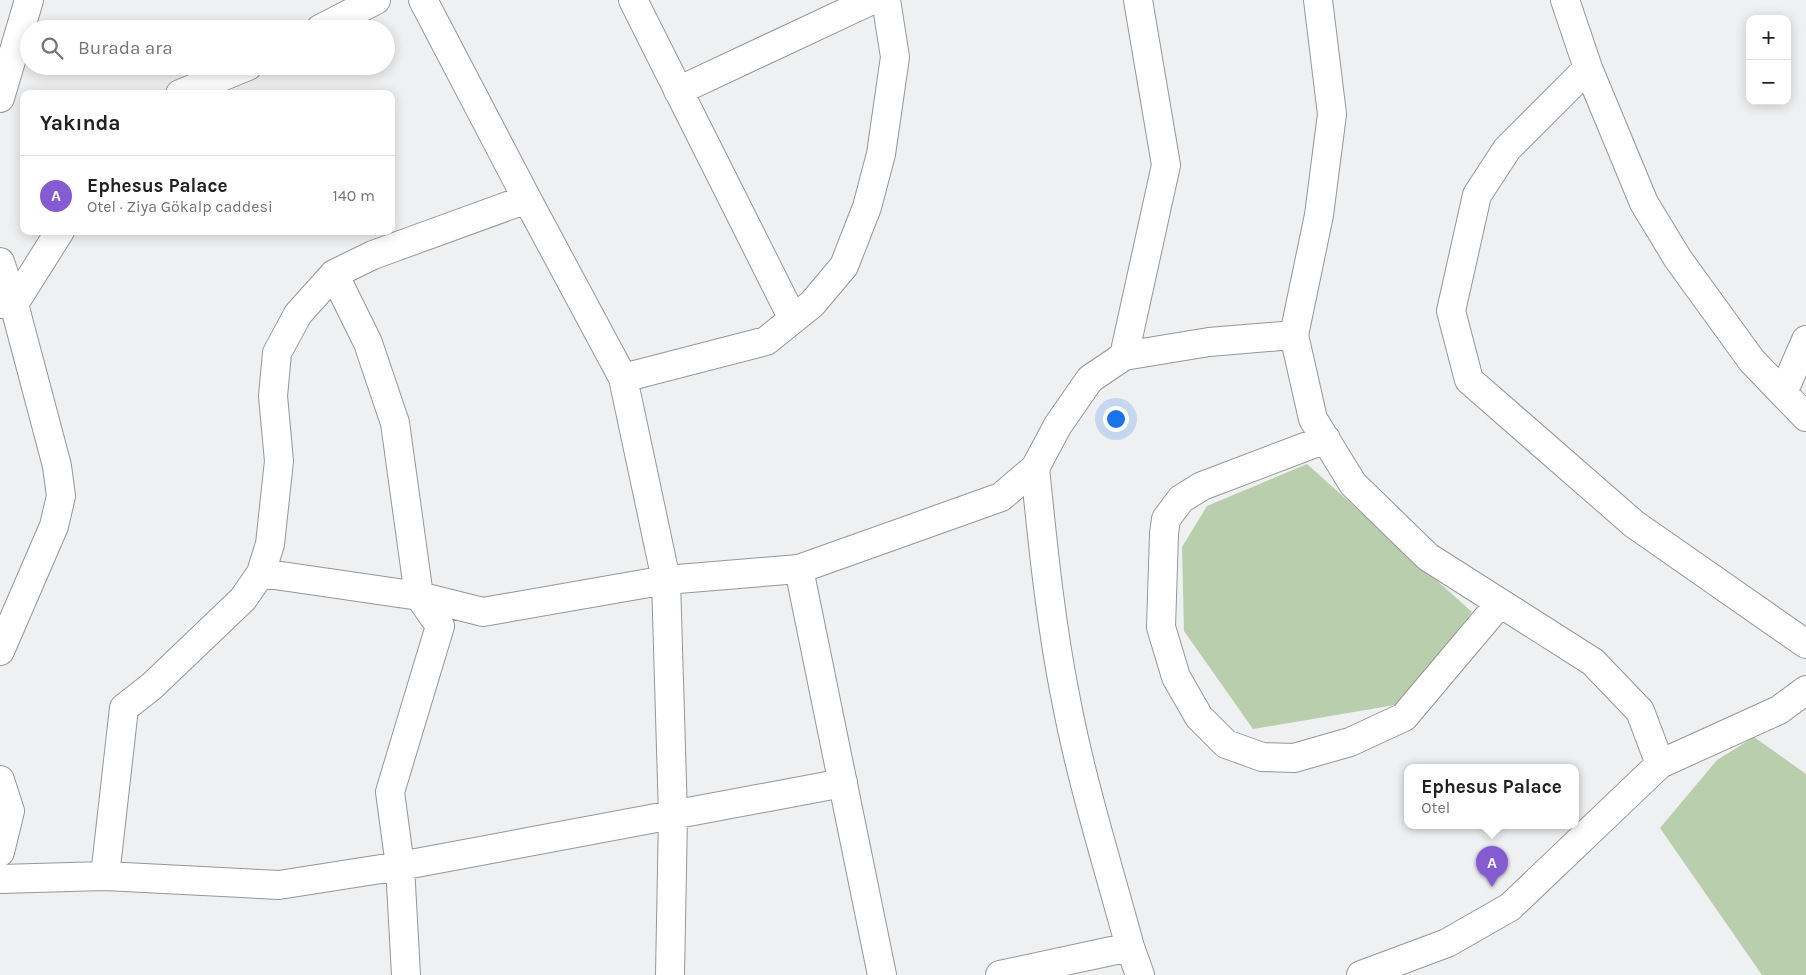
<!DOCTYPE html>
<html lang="tr">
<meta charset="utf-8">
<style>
body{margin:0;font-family:Karla,sans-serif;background:#f2f2f2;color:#202124}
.controls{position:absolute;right:15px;top:15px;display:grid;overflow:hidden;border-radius:10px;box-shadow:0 2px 12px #0003}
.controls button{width:45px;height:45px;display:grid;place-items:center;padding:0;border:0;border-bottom:1px solid #e0e0e0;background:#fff;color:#202124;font:25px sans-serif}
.you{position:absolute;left:1115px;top:418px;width:18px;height:18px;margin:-12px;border:4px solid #fff;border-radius:50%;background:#1a73e8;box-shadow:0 0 0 8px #1a73e833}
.badge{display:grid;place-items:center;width:32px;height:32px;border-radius:50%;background:#855bd4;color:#fff;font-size:16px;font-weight:700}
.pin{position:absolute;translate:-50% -41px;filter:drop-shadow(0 1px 2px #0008)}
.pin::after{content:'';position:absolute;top:26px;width:18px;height:15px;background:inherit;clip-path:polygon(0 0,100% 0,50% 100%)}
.popup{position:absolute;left:1404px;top:764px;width:175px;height:65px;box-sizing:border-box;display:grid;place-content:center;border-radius:10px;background:#fff;filter:drop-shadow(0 1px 4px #0005);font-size:16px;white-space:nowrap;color:#757577}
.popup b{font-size:19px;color:#202124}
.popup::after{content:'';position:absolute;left:50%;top:100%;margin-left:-10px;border:10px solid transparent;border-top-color:#fff}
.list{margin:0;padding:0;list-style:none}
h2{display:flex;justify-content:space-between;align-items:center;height:65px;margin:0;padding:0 20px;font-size:21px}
h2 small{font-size:16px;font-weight:400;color:#757577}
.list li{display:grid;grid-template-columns:32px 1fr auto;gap:15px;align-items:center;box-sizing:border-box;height:80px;padding:0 20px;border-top:1px solid #e0e0e0}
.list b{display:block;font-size:19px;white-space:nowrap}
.list p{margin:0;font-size:16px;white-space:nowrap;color:#757577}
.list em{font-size:16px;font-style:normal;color:#757577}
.icon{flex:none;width:28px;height:28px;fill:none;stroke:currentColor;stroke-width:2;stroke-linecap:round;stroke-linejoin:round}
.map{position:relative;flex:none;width:1806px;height:975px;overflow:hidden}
.search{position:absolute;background:#fff;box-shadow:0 2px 12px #0003;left:20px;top:20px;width:375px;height:55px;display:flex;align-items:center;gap:12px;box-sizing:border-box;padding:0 18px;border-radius:28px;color:#757577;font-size:19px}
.panel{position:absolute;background:#fff;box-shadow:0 2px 12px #0003;left:20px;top:90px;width:375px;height:145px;border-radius:10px}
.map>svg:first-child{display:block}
.green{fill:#b9cead}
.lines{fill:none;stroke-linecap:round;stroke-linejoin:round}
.minor-casing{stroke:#959697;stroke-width:30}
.tertiary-casing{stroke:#959697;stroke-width:30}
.minor{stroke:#fff;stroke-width:28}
.tertiary{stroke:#fff;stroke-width:28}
</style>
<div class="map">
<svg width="1806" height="975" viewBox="0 0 1806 975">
<rect width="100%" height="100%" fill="#eff0f1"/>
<path class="green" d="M1307 464 1472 612 1401 704 1253 729 1184 631 1182 547 1207 506Z
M1754 737 1806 774V975H1762L1660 828 1717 760Z"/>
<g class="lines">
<defs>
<path id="minor" d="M423 0 527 199 623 378 666 580 673 816 670 975
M633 0 793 319
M1565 0 1588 68 1644 203 1678 259 1752 361 1806 417
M320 29 376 0
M1588 68 1507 149 1477 195 1451 311 1469 380 1634 524 1806 644
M678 91 872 0
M180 94 248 66
M0 98 29 0
M0 262 14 304 57 466 61 496 54 526 0 651
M334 274 368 343 395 423 419 596 440 626 390 792 400 866 406 975
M1 304H14L60 231
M1294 335 1313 419 1353 484 1428 557 1593 662 1640 711 1660 764
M1124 356 1166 165 1138 0
M623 378 766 341 812 304 844 266 867 207 881 154 895 57 886 0
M1783 393 1806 340
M1326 439 1202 486 1181 499 1166 519 1164 534 1161 627 1176 677 1199 717 1226 744 1262 757 1294 758 1350 742 1404 717 1500 603
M1035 468C1043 547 1051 627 1067 705 1083 787 1108 866 1130 947L1140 975
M261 573 419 596 483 612 666 580 799 569
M0 780 10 811 0 852
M105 876 124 708 152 686 243 599 261 573 270 544 279 461 273 396 277 353 298 314 334 274 373 255 527 199
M0 879 105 876 279 885 400 866 843 783
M1000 975 1130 947
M1361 975 1447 943 1510 907 1660 764 1779 710 1806 690"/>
<path id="tertiary" d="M882 975 799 569 1001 497 1035 468 1058 425 1090 379 1124 356 1209 342 1294 335 1319 215 1332 114 1318 0"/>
</defs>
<use href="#minor" class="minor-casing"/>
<use href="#tertiary" class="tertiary-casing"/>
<use href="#minor" class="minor"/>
<use href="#tertiary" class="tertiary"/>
</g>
</svg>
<div class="controls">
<button>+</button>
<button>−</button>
</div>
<div class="you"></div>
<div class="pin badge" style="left:1492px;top:887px">A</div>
<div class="popup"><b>Ephesus Palace</b>Otel</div>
<div class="search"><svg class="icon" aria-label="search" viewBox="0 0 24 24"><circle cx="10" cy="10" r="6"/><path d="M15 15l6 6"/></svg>Burada ara</div>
<section class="panel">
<h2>Yakında<small></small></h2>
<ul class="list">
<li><span class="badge">A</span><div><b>Ephesus Palace</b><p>Otel · Ziya Gökalp caddesi</p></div><em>140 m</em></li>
</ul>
</section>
</div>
